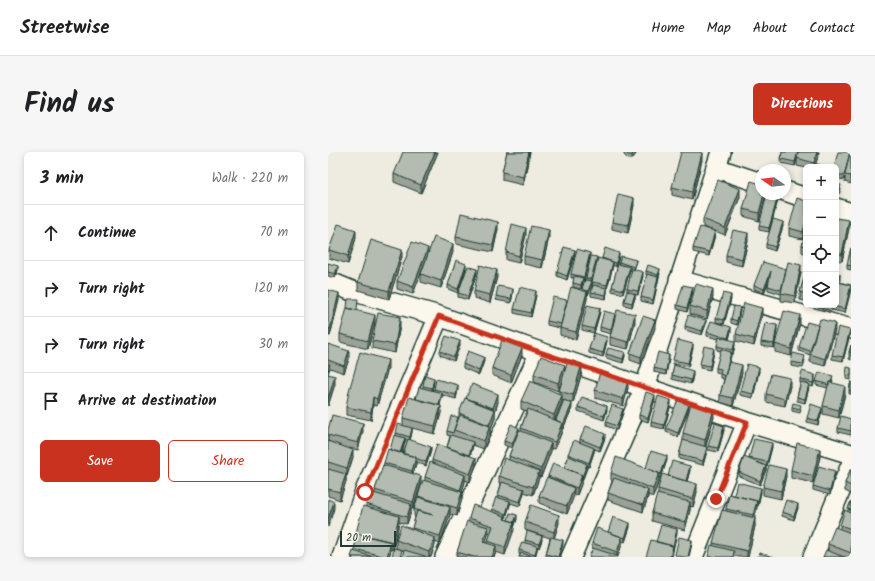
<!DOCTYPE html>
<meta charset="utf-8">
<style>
body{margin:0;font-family:Kalam,sans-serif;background:#f6f6f6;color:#202124}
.controls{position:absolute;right:12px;top:12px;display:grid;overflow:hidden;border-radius:6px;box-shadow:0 2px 6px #0003}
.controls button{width:36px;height:36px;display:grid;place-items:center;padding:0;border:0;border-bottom:1px solid #e0e0e0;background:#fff;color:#202124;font:20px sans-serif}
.compass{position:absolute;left:427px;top:12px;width:36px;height:36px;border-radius:50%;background:#fff;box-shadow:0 2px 6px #0003;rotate:284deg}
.scale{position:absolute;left:12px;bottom:10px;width:56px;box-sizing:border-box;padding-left:4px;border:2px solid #1f3d34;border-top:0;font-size:11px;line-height:14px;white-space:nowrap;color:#1f3d34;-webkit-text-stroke:3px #fbf7ec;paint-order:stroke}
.stop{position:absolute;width:12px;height:12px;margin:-9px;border:3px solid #c8321e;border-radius:50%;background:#fff}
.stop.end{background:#c8321e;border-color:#fff;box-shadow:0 1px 4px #0008}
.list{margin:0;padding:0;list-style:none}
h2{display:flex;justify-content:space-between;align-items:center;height:52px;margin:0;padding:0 16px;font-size:17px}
h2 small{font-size:13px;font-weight:400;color:#757577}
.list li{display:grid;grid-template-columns:26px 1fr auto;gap:12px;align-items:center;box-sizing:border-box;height:56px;padding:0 16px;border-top:1px solid #e0e0e0}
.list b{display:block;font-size:15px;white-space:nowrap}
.list em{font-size:13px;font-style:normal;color:#757577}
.actions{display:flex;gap:8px;padding:12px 16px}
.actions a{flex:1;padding:9px 0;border:1px solid #c8321e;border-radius:6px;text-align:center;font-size:14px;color:#c8321e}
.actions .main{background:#c8321e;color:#fff}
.icon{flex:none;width:22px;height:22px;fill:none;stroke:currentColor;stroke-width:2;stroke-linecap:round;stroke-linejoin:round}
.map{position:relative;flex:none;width:523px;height:405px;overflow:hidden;border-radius:6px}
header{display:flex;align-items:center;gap:24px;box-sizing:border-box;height:56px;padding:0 20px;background:#fff;border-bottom:1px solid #e0e0e0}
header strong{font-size:19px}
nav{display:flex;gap:22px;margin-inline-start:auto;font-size:14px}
.intro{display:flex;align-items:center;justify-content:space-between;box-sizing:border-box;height:96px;padding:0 24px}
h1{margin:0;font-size:28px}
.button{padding:10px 18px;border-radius:6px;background:#c8321e;color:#fff;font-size:14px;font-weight:700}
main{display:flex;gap:24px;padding:0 24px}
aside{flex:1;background:#fff;border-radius:6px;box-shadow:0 2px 6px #0003}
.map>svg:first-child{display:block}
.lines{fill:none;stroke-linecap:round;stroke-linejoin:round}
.street-casing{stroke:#1f3d34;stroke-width:22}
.street{stroke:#fbf7ec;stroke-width:19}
.wall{fill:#9ba197;stroke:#1f3d34;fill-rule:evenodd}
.shaded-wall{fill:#7e837b;stroke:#1f3d34}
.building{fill:#b4bbb0;stroke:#1f3d34}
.route{stroke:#c8321e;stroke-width:5}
</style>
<header>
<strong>Streetwise</strong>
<nav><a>Home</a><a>Map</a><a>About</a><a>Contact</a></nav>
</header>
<div class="intro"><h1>Find us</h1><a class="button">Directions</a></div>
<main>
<aside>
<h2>3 min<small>Walk · 220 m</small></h2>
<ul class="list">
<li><svg class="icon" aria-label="ahead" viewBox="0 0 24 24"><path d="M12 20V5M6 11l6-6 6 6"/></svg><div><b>Continue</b></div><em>70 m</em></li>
<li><svg class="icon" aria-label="right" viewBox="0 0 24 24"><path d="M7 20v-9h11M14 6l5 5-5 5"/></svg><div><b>Turn right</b></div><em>120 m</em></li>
<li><svg class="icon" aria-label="right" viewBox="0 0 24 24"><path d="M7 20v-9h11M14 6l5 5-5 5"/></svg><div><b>Turn right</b></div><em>30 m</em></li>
<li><svg class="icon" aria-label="arrive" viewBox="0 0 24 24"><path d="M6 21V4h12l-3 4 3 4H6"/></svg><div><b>Arrive at destination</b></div></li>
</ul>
<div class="actions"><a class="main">Save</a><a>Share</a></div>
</aside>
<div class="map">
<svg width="523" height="405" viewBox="0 0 523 405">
<rect width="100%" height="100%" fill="#eeece1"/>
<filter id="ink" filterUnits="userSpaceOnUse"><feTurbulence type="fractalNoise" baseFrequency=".025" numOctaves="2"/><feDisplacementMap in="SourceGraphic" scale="8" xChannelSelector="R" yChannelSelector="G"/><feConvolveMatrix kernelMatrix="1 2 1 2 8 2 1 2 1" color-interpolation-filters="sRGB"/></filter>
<g filter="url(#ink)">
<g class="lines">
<defs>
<path id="street" d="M388 16 433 31
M457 39 478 46
M508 56 523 61
M351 128 523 177
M0 129 24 139 111 164 212 200 419 270 523 302
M14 405 37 339 111 164
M117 405 212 200
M243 405 317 235 393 0
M365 405 419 270
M485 405 523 313"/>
</defs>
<use href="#street" class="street-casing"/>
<use href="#street" class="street"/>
</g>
<path class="wall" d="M110 0 93 41 66 30V22Z
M179 0H202L195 33 174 28V20Z
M296 0H308V2L304 7H300L296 3Z
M454 0H491L487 15H478V16L469 14V7L467 14 453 11V7Z
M523 0V32L517 30V25L516 28 508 26V15Z
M374 8 364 48 344 43V35Z
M508 32 513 37 511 42H508Z
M433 42H438L431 69 415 64V57Z
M412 45 397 83 387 79V83L381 104 365 100V96L386 79 375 75V67Z
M450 48 441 80 431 78V74Z
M478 49 475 87 461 84V76Z
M306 53 300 81 284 77V70Z
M508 66 521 76 514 109 508 108Z
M455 74 447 99 438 96V92Z
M170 77 165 100 128 92V85Z
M478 81V102L474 100V93Z
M198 83 191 111 178 108V100Z
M221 85 214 116 196 112V104Z
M28 86 20 112 1 106V98Z
M420 89 414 114 398 110V103Z
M523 96V118L519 117V113Z
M125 100 113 136 93 130V122L94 118 85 142 69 137V129L100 103Z
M247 102 239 128 229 124V120Z
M74 105 61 147 30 138V130Z
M262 105 253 137 245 135V131L246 126H243V122Z
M291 105 288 115 285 113 279 136V140L278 147 263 144V140L265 134H264V130L274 108V106Z
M269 109 264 131V133L260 143H259V147L248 188 232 183V176L219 173V169L254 138 258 128V126Z
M291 110 308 112 306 117 315 124 310 143H307V146L304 155 296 153V149L299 139V137L304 119 302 118 295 142 284 139V135Z
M0 111 10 118 7 126 0 124Z
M138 116 130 141 120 137V133Z
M458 117 473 120 467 151 453 149V142L440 138V134L441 129 436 141 426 137V133Z
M318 119 332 121 325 152 313 149V145L319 123H318Z
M478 119V149L472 148V140Z
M149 121 140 148 130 145V141Z
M169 125 162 151 146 146V139Z
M511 130 523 133 517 161 504 158V157L503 159 490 155V153H508Z
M0 138 11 148 2 184H0Z
M365 139 359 160 349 157V153Z
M185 141 183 151 168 148V144Z
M208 143 203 165 186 161V157Z
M385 145 379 167 362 162V154Z
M403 147 396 172 388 170V166Z
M30 159 47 170 40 197 12 190V182Z
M412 159 409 173 403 171V167Z
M272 160 266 181 279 189 275 205 261 201V197L266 181 254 178V174Z
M434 164 426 194 408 189V182Z
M287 166 283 182 272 179V175Z
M307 170 300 197 282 193V185Z
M472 171 463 204 447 200V192Z
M378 172 374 183 357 178V174Z
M72 173 67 201 44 196V189Z
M490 173 507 178 497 214 482 210V203L471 199V195Z
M327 176 313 212 302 208V201Z
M449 177 446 196 433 194V190Z
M403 179 401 188 407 193 405 202H403L401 210 414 221 405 254 392 250V243L396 227 392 226V221L388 220V216L393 199 389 198V194L391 187 379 184V180Z
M522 182 515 209 504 207V203Z
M0 192 21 207 16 221 2 216 0 222 7 232 0 254Z
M132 193 126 209 112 203V199Z
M523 193V208L521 207V200Z
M365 196 360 215 345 212V208Z
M386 200 382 218 372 216V212Z
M278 202 297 204 295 211 278 206Z
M194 203 183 231 164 223V216Z
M341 207 338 223 326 220V216Z
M477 208 475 216 463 214V210Z
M156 209 151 223 135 216V212Z
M60 216 49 254 45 253 43 268 18 263V255Z
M523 216V228L518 227V223Z
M431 219 425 246 412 243V239Z
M237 220H254L245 251 234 248V250L227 268H228L244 256 235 277 234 276V279L227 297 223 296V299L213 325 211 324V326L205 343 196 340 192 354 182 351V353L177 367 180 368 189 367 177 403 168 400 166 405H129V400L141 369V366L164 359V357L170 345V343L173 332 171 331V324L181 308V304L184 296 176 293V289L191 278 193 279V276L199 259 193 257V249L231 241V239L236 223 230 239 206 230V222ZM160 380 163 381 160 389V391H157L160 383Z
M344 223H365L363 232 344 227Z
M472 227H487L485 235 481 234 477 251 469 249V245L472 232Z
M505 228 504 231 517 242 511 266 495 262V254L500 236 488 233V229Z
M523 229V242H521V238Z
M106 230 104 238H106V237H130L128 247 114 243 112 254 113 261 107 282 84 276V280L82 288 103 299 98 314 88 310V312L85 322 93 332 85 357H83V360L79 372 71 370 65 398 63 397 61 405H23L26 400 28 389V381L38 355V352L47 341V338L56 311 62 298 68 284V281L75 274V266L88 247 95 235V234ZM77 288H80L75 301H74L77 290Z
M462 234 457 254 438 250V242Z
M300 236 295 254 267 246V238Z
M138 246 170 250 167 260V266L162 279V282L156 297 145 293 142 304 148 313 142 330 137 328V330L134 340V347L129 364 122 362 112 392 107 390V393L103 405H74L76 399 68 396V388L84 377 87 365 86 364V357L97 328V325L104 310V308L119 295 122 284 119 283V279L130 268 131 264V261Z
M327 247 320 270 311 267V263Z
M343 252 336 277 323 274V270Z
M361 253 350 285 338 280V276Z
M250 255 279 258 276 268 250 259Z
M464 255 473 257 472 261 464 259Z
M494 260 490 273 479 270V266Z
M295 261 289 278 278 274V270Z
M386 265 378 294 379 299 375 313 351 307V303L355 289V281Z
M523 267V283L510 280V276Z
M0 278 35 279 30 298 21 296 25 305 19 324 18 323V329L12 348 0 344Z
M396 278 390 300 380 298V294Z
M277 286 272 299 266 297V300L261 315 259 314V316L249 343 246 342 239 362 211 351V344L220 326V324L236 316 240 306V302L252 291V287Z
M444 295 439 314H438V318L432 333 411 324V320L421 307V306Z
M492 305 485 331 463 326V318Z
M339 308 333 326H331V329L325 345 320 343V345L315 360 280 348V341L284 329 283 328V321L318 316Z
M523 316V342L517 339V331Z
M362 318 359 329 369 340 365 355 362 354V358L357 378 324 369V361L330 342V337L340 324Z
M507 323 502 343 485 338V334Z
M458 324 453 347 435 343V335Z
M433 340 430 354H429L426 366 427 374 420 405H411L406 404V405L385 394V391L398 359V357L406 343Z
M523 349V405H495L500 399V392L512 377V373L520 360V357Z
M470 356 466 368 454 364V360Z
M197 370 231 371 226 386 235 392 231 405H218V402L222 386 197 378Z
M302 375 297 390 294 389V392L290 404 264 397V391L280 380Z
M197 388H214L211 396 209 395V398L207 405H191L192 403 191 402V398L197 391Z"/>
<path class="shaded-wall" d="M107 0H110L93 41V33Z
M201 0H202L195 33V25Z
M307 0H308V2L304 7V3Z
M470 0H471L467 14V10Z
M489 0H491L487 15H486V11Z
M374 1V8L364 48V40Z
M412 37V45L397 83V76Z
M436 42H438L431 69V61Z
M450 44V48L441 80V76Z
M306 46V53L300 81V73Z
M521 68V76L514 109V102Z
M478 69V76L475 87V80Z
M170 70V77L165 100V93Z
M455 70V74L447 99V95Z
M198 76V83L191 111V104Z
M28 78V86L20 112V104Z
M221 78V85L214 116V108Z
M387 79V83L381 104V100Z
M420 81V89L414 114V107Z
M125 92V100L113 136V129Z
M100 96V103L85 142V135Z
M74 98V105L61 147V139Z
M247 98V102L239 128V124Z
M262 101V105L256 129V125Z
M291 101V105L288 115V111Z
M269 105V109L264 131V133L260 143V139L263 130V127Z
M308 108V112L306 119V115Z
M285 110V114L279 137V133Z
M138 112V116L130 141V137Z
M473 113V120L467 151V144Z
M10 114V118L7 126V122Z
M302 115V119L295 142V138Z
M149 117V121L140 148V144Z
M332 117 330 129 325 152V148L330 127V123Z
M169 118V125L162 151V143Z
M443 119V123L436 141V137Z
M315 120V124L310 143V139Z
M512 122V130L508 142V135Z
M255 126V130L253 137V133Z
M523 134V138L517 161V157Z
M365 135V139L359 160V156Z
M279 136V140L278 147V143Z
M185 137V141L183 151V147Z
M385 137V145L379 167V159Z
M208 139V143L203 165V161Z
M259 140V147L248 188V180Z
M11 141V148L2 184V177Z
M307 142V146L304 155V151Z
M403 143V147L396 172V168Z
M412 155V159L409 173V169Z
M272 156V160L266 181V177Z
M434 156V164L426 194V187Z
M287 162V166L283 182V178Z
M307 162V170L300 197V190Z
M47 163V170L40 197V189Z
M472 163V171L463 204V197Z
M72 165V173L67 201V193Z
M327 168V176L313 212V205Z
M378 168V172L374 183V179Z
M507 171V178L497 214V207Z
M449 173V177L446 196V192Z
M403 175V179L400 190V186Z
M522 178V182L515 209V205Z
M279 185V189L275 205V201Z
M132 189V193L126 209V205Z
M407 189V193L405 202V198Z
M365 192V196L360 215V211Z
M194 196V203L183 231V223Z
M386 196V200L382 218V214Z
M21 199V207L16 221V214Z
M297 200V204L295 211V207Z
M403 200V204L397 228V224Z
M341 203V207L338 223V219Z
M156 205V209L151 223V219Z
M60 208V216L49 254V247Z
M254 212V220L245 251V243Z
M237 213V221L230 239V231Z
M414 213V221L405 254V246Z
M431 215V219L425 246V242Z
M365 219V223L363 232V228Z
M487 223V227L485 235V231Z
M7 224V232L0 254V247Z
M106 226V230L104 240V236Z
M462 226V234L457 254V247Z
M300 229V236L295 254V247Z
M481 232V236L477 251V247Z
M130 233V237L128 247V243Z
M517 234V242L511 266V258Z
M114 241V245L110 259V255Z
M170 242V250L167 260V266L162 279V282L156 297V289L161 276V273L165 262V256Z
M234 243V250L226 270V263Z
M327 243V247L320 270V266Z
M45 245V253L43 268V260Z
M343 248V252L336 277V273Z
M244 252V256L235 277V273Z
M361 253V257L350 285V281Z
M113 254V261L107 282V274Z
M279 254V258L276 268V264Z
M494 256V260L490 273V269Z
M295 257V261L289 278V274Z
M386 257V265L377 295V288Z
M35 271V279L30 298V291Z
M234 271V279L227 297V290Z
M396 274V278L390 300V296Z
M84 276V280L82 289V285Z
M191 276V280L184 296V292Z
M277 282V286L272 299V295Z
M77 286V290L72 307V303Z
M145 290V294L141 308V304Z
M223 291V299L213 325V317Z
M444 291V295L439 314V310Z
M103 295V299L98 314V310Z
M379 295V299L375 313V309Z
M266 296V300L261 315V311Z
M492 297V305L485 331V324Z
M25 298V305L19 324V316Z
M339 304V308L333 326V322Z
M88 305V312L84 326V319Z
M148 306V313L142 330V322Z
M259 312V316L254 329V325Z
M362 314V318L358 333V329Z
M438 314V318L432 333V329Z
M458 317V324L453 347V339Z
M211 319V326L205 343V335Z
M507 319V323L502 343V339Z
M331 321V329L325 345V337Z
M18 322V329L12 348V340Z
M137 323V330L134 340V347L129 364V356L132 346V338Z
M254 323V330L249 343V336Z
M93 324V332L85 357V350Z
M369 332V340L365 355V347Z
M246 336V344L239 362V354Z
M433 336V340L430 354V350Z
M196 337V341L192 354V350Z
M320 338V345L315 360V353Z
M182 349V353L178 366V362Z
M429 349V356L425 371V363Z
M6 350V357L0 375V367Z
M362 350V358L357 378V370Z
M83 352V360L79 372V365Z
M470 352V356L466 368V364Z
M122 355V363L112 392V384Z
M189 363V367L186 375V371Z
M231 363V371L226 387V380Z
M71 364V371L65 398V390Z
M427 366V374L420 405H419V399Z
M186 370V378L177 403V395Z
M302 371V375L297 390V386Z
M160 375V383L155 398V390Z
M349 377V381L345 399V395Z
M214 384V388L211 396V392Z
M294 385V392L290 404 289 405V400Z
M107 386V393L103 405H101V400Z
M235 388V392L231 405H230Z
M364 388V392L361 405H360Z
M63 390V398L61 405H59Z
M168 394V401L166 405H164Z
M209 394V398L207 405V403Z
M345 394V401L344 405H342Z"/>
<path class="building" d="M75 0H107L93 33 66 22Z
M179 0H201L195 25 174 20Z
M297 0H307L304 3H300Z
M353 0H371L374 1 364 40 344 35Z
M454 0H470L467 10 453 7Z
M470 0H489L486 11 469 6Z
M510 0H522L516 24 508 22V15H506Z
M522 0H523V24L517 23Z
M489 12 499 15H488Z
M390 28 412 37 397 76 375 67Z
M423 29 433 32V42H436L431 61 415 57Z
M508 32 513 33 511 38H508Z
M290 42 306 46 300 73 284 70Z
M439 42 450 44 441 76 431 74Z
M469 46 478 49V69L475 80 461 76Z
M133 61 170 70 165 93 128 85Z
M508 66 521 68 514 102 508 100Z
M445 67 455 70 447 95 438 92Z
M10 72 28 78 20 104 1 98Z
M184 72 198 76 191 104 178 100Z
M203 74 221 78 214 108 196 104Z
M372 75 387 79 381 100 365 96Z
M405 78 420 81 414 107 398 103Z
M478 81V94L474 93Z
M106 85 125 92 113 129 93 122Z
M43 88 74 98 61 139 30 130Z
M84 90 100 96 85 135 69 129Z
M236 95 247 98 239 124 229 120Z
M277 96 291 101 288 111 274 106Z
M523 96V114L519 113Z
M249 97 262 101 256 125 243 122Z
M263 104 269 105 263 127 258 126Z
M293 104 308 108 306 115 291 110Z
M270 106 285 110 279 133 264 130Z
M128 108 138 112 130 137 120 133Z
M435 110 458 117 453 138 440 134 443 119 436 137 426 133Z
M460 110 473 113 467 144 453 141Z
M0 111 10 114 7 122 0 120Z
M290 112 302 115 295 138 284 135Z
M152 113 169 118 162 143 146 139Z
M320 113 332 117 330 123 318 119Z
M140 114 149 117 140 144 130 141Z
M304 117 315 120 310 139 299 137Z
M478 119V142L472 140Z
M508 121 512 122 508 135Z
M319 122 330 125 325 148 313 145Z
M246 124 255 126 253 133 245 131Z
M257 128 264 129 260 139 254 137Z
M510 130 523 133 517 157 504 154V153H508V139Z
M368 132 385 137 379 159 362 154Z
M265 133 279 136 278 143 263 140Z
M355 133 365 135 359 156 349 153Z
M170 134 185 137 183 147 168 144Z
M192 135 208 139 203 161 186 157Z
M243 135 259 140 248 180 232 176Z
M0 138 11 141 2 177 0 176Z
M299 139 307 142 304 151 296 149Z
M395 141 403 143 396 168 388 166Z
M225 145 239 148 233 172 219 169Z
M20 147H30L29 158 19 156Z
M416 151 434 156 426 187 408 182Z
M259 153 272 156 266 177 254 174Z
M406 154 412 155 409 169 403 167Z
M19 156 47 163 40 189 12 182Z
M289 158 307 162 300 190 282 185Z
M276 159 287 162 283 178 272 175Z
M456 159 472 163 463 197 447 192Z
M50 161 72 165 67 193 44 189Z
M360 163 378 168 374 179 357 174Z
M315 164 327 168 313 205 302 201Z
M492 167 507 171 497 207 482 202Z
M383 169 403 175 400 186 379 180Z
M479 170 490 173 482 199 471 195Z
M437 171 449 173 446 192 433 190Z
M510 175 522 178 515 205 504 203Z
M266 181 279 185 275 201 261 197Z
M118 184 132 189 126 205 112 199Z
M391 185 407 189 405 198 389 194Z
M174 188 194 196 183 223 164 216Z
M350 188 365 192 360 211 345 208Z
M0 192 21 199 16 214 0 208Z
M523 193V200H521Z
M376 194 386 196 382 214 372 212Z
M280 196 297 200 295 207 278 202Z
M393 197 403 200 397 224 392 222 393 217 388 216Z
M140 199 156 205 151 219 135 212Z
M32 200 60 208 49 247 45 245 43 260 18 255 21 239Z
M330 200 341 203 338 219 326 216Z
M465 201 477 204 475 212 463 210Z
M213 204 237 213 230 231 206 222Z
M240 208 254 212 245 243 231 239Z
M401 210 414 213 405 246 392 243Z
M0 212H2L0 219Z
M419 212 431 215 425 242 412 239Z
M346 213 365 219 363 228 344 223Z
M519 215 523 216V224L518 223Z
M474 219 487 223 485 231 472 227Z
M272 220 300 229 295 247 267 238Z
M491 220 505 224 503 230H501V233L488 229Z
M0 222 7 224 0 247Z
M443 222 462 226 457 247 438 242Z
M97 223 106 226 104 236 95 234Z
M108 227 130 233 128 243 106 237Z
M202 229 234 243 226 263 193 249Z
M523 229V238H521Z
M473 230 481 232 477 247 469 245Z
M501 230 517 234 511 258 495 254Z
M144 232 170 242 165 256 138 246Z
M91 235 114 241 111 253 88 247Z
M318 240 327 243 320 266 311 263Z
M330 244 343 248 336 273 323 270Z
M81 245 113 254 107 274 75 266Z
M254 245 279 254 276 264 250 255Z
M137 246 167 258 161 273 131 261Z
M236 248 244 252 235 273 234 272V271L228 268Z
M350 248 361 253 350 281 338 276Z
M363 251 386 257 377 288 355 281Z
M465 251 473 253 472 257 464 255Z
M483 252 494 256 490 269 479 266Z
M284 253 295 257 289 274 278 270Z
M200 257 234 271 227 290 193 276Z
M4 263 35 271 30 291 0 283V278Z
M132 263 162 274 156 289 126 278Z
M123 264 130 265 125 281 119 279Z
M513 264 523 267V279L510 276Z
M387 271 396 274 390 296 380 294Z
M70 272 84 276 82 285 68 281Z
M183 272 191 276 184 292 176 289Z
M258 274 277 282 272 295 252 287Z
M191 278 223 291 213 317 181 304Z
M66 283 77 286 72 301 62 298Z
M123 283 145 290 141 303 119 295Z
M80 287 103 295 98 310 87 306 88 305 75 302Z
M426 287 444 291 439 310 421 306Z
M246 288 266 296 261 311 240 302Z
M355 288 379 295 375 309 351 303Z
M0 289 25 298 19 316 0 310Z
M469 291 492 297 485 324 463 318Z
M109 292 148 306 142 322 104 308Z
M60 297 88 305 84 319 56 311Z
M323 299 339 304 333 322 318 316Z
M241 304 259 312 254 325V323L236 316Z
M288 305 331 321 325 337 283 321Z
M416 305 438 314 432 329 411 320Z
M176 306 211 319 205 335 171 324Z
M344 309 362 314 358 329 340 324Z
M102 310 137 323 132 338 97 325Z
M225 311 254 323 249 336 220 324Z
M55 313 93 324 85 350 47 338Z
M441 313 458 317 453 339 435 335Z
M491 314 507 319 502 339 485 334Z
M523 316V334L517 331Z
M0 317 18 322 12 340 0 337Z
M334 322 369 332 365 347 330 337Z
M219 325 246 336 239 354 211 344Z
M286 326 320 338 315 353 280 341Z
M95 328 134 340 129 356 90 344Z
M174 330 196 337 192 350 170 343Z
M409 330 433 336 430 350H428L429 349 406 343Z
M42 340 83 352 79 365 38 352Z
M329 342 362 350 357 370 324 361Z
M401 342 429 349 425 363 398 357Z
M90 345 122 355 112 384 84 376 89 359 105 363 86 357Z
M168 345 182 349 178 362 164 357Z
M0 347 6 350 0 367Z
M458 348 470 352 466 364 454 360Z
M523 349V358L520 357Z
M145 353 177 364 176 367 186 370 177 395 160 389 165 374 141 366Z
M203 353 231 363 226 380 197 370Z
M35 354 71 364 65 390 28 381Z
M394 358 427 366 419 399 385 391Z
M517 358 523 361V377L512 373Z
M182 361 189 363 186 371H185L186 370 180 368Z
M285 365 302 371 297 386 280 380Z
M139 369 160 375 155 390 168 394 164 405H146L129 400Z
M73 373 107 386 101 400 68 388Z
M333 373 349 377 345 395H344L345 394 328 390Z
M507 375 523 381V401L500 392Z
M269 376 294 385 289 400 264 391Z
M199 379 214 384 211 392 197 388Z
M30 382 63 390 59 405 26 397Z
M223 385 235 388 230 405 218 402Z
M351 385 364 388 360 405H354L347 403Z
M323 388 345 394 342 405H318Z
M194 390 209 394 207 403 191 398Z
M383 393 406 399 405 405H380Z
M66 396 74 398 72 405H64Z
M265 396 290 404V405H261Z
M76 398 97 404V405H74Z
M498 398 516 405H495Z
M25 399 45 405H23Z
M193 401 205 405H191Z
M431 401 446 405H430Z"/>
</g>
<g class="lines" filter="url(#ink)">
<path class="route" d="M37 340 111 164 212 200 419 270 388 347"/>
</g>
</svg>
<div class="controls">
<button>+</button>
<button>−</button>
<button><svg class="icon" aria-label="locate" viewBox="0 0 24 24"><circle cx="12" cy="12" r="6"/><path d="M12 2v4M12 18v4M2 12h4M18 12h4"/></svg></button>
<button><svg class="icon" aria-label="layers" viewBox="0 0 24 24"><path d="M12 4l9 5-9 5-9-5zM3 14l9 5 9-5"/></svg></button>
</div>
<svg class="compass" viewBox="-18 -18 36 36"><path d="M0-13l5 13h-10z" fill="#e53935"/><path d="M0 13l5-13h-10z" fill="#757577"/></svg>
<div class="scale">20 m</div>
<div class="stop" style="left:37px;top:340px"></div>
<div class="stop end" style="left:388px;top:347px"></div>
</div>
</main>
